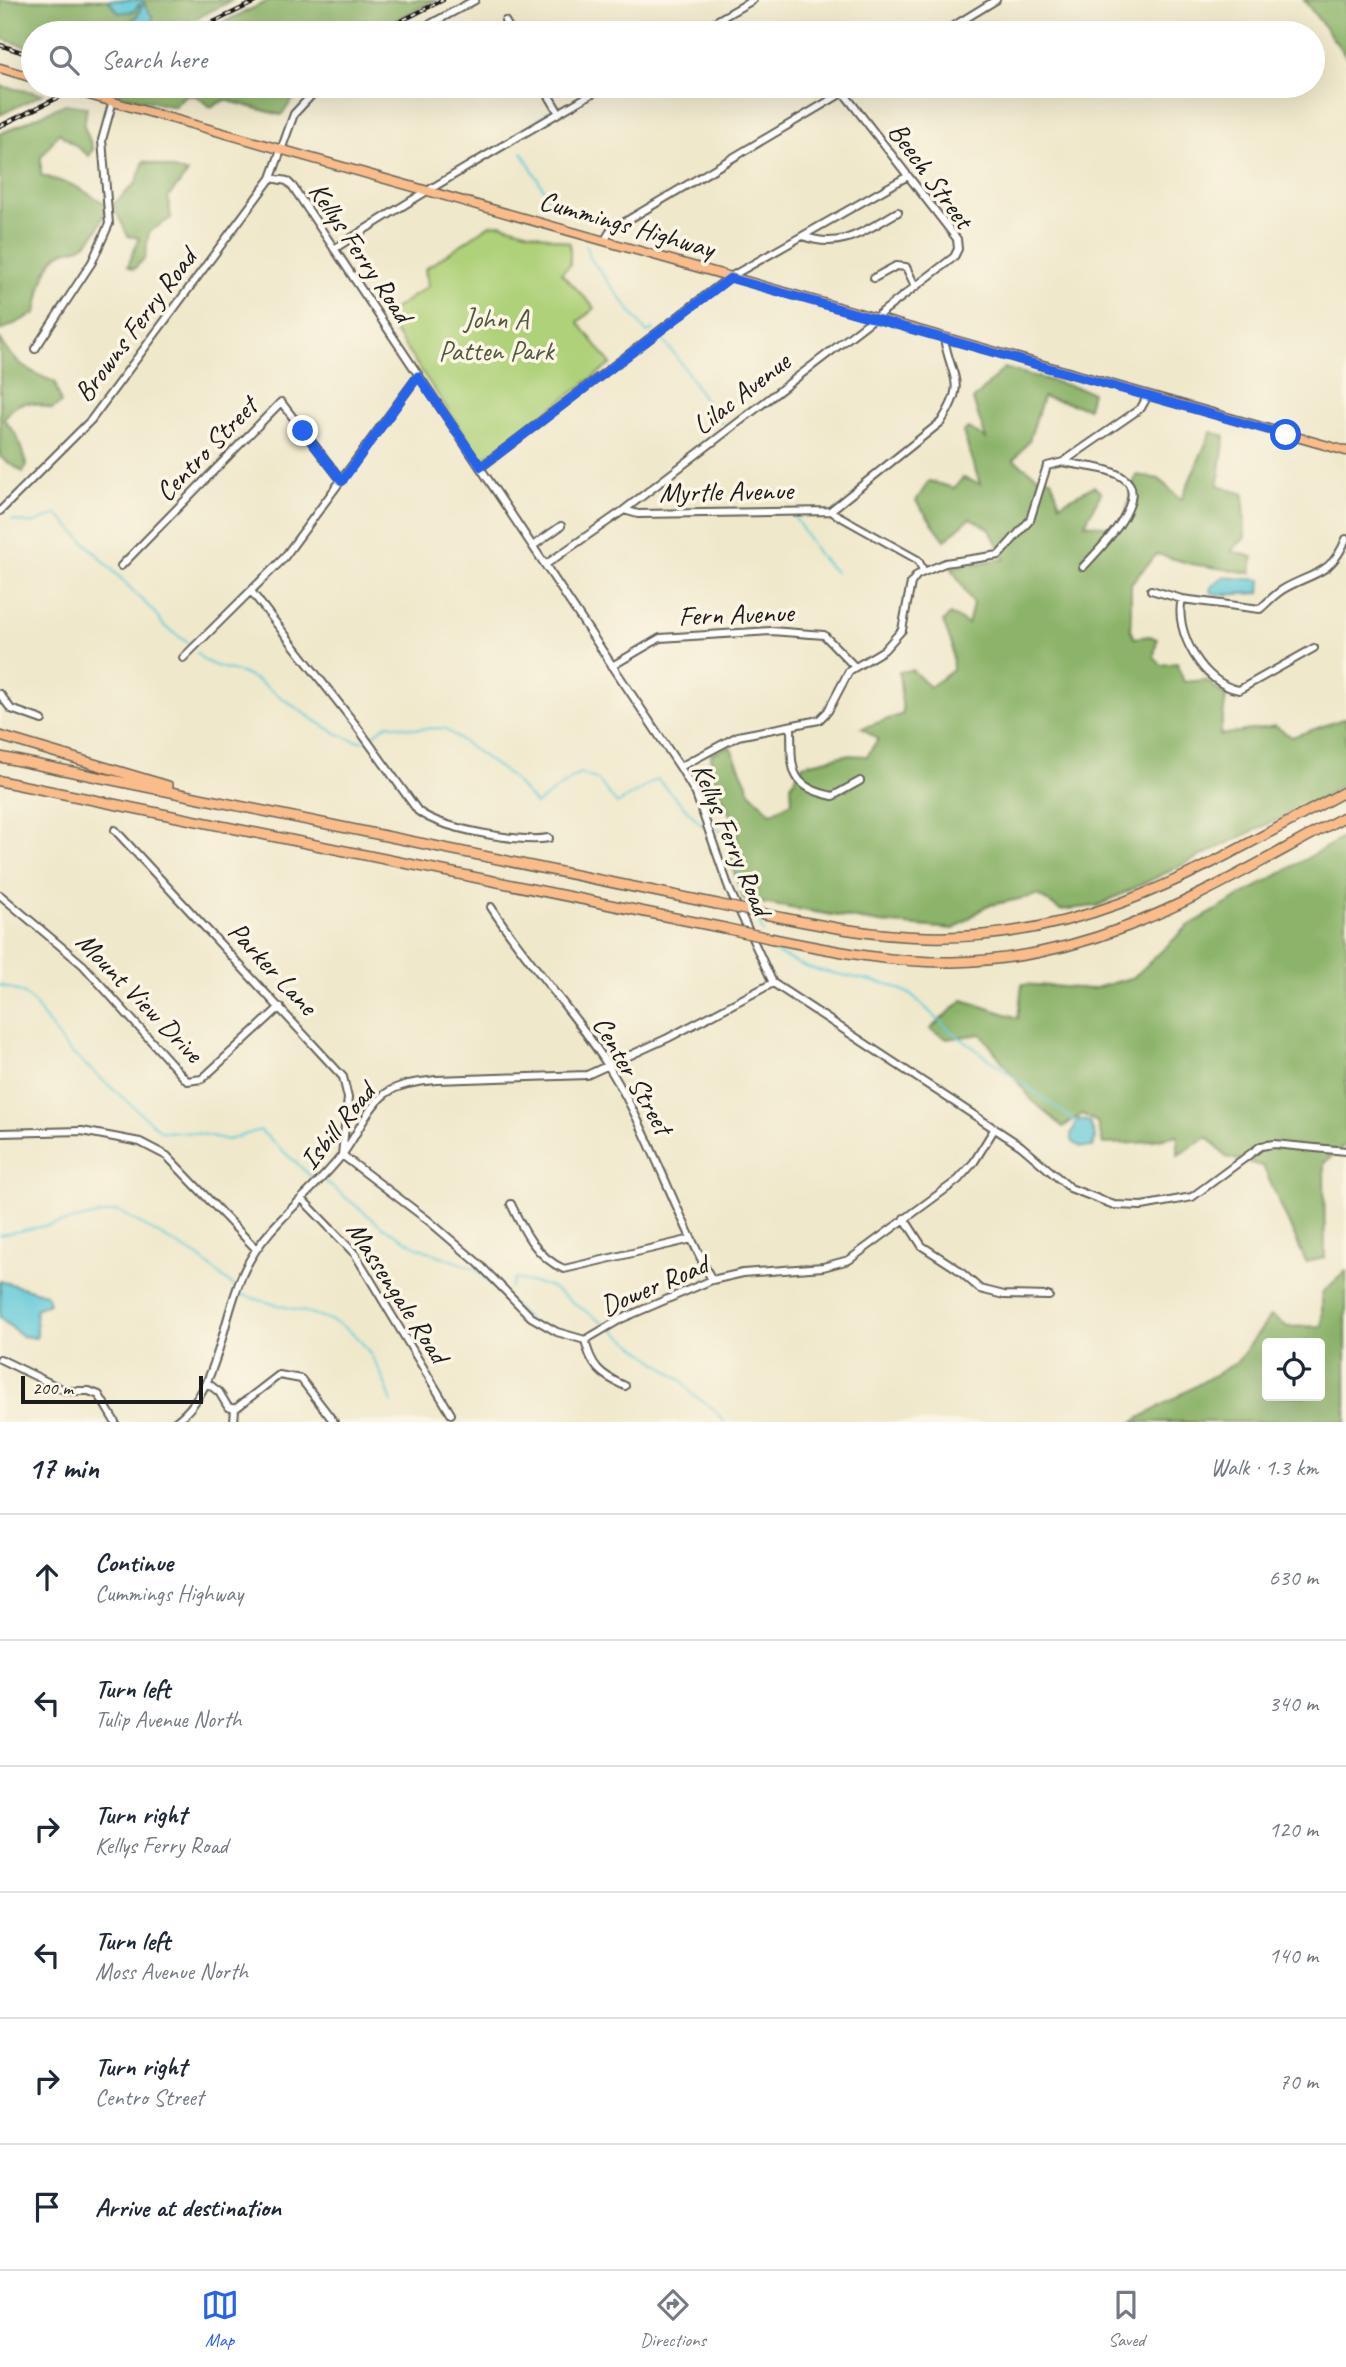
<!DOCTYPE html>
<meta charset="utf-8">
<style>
body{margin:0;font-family:Caveat,sans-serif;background:#f2f2f3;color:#1f2937}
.controls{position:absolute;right:21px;bottom:21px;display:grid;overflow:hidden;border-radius:7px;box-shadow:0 7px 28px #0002}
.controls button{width:63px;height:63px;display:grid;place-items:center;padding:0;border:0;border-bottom:2px solid #e0e1e3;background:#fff;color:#1f2937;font:35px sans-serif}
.scale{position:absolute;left:21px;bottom:18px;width:182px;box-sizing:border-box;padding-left:7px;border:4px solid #1c1c1c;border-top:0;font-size:19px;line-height:24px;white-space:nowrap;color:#1c1c1c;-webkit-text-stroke:5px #fcf5e5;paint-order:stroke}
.stop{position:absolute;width:21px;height:21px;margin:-16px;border:5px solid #2563eb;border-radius:50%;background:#fff}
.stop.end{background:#2563eb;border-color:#fff;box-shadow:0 2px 7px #0008}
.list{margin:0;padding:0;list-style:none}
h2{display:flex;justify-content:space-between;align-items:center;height:91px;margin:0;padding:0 28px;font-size:30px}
h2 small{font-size:23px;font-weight:400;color:#747a83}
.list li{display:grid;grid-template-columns:46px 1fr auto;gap:21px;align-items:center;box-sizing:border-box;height:126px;padding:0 28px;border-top:2px solid #e0e1e3}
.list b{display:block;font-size:26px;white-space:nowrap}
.list p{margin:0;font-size:23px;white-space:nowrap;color:#747a83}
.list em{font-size:23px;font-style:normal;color:#747a83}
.icon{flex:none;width:38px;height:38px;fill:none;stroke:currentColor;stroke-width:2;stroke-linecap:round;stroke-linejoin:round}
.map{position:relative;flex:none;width:1346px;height:1422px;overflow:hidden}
.search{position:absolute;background:#fff;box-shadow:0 7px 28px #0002;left:21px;right:21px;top:21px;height:77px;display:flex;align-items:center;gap:18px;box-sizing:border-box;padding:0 24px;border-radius:38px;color:#747a83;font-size:26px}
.sheet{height:847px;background:#fff}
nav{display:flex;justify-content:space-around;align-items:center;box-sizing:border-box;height:98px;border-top:2px solid #e0e1e3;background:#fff;font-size:19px;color:#747a83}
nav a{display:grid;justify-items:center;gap:4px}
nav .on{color:#2563eb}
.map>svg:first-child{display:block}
.green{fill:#afd179;stroke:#66764a;stroke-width:2}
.forest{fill:#8bb369;stroke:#546842;stroke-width:2;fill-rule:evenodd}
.water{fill:#5fc9d9;stroke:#3e727a;stroke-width:2}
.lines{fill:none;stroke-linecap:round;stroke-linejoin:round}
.stream{stroke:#5fc9d9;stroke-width:2}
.minor-casing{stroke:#666359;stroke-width:10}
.major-casing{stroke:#666359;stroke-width:11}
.highway-casing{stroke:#666359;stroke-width:12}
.minor{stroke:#fff;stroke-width:6}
.major{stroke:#f9bc8a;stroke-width:8}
.highway{stroke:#f9bc8a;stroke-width:9}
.rail-casing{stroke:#1c1c1c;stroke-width:4.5}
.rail{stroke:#fcf5e5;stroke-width:2;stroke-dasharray:5;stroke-linecap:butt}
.highway-bridge-casing{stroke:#666359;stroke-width:12;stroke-linecap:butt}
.highway-bridge{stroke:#f9bc8a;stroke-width:9}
.route{stroke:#2563eb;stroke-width:9}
.labels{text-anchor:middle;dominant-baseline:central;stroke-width:7;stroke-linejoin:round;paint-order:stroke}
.street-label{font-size:28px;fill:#1c1c1c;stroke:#fcf5e5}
.park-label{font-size:28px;fill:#4f5b3d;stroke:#fcf5e5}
</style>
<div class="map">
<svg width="1346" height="1422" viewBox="0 0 1346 1422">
<rect width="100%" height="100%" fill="#fcf5e5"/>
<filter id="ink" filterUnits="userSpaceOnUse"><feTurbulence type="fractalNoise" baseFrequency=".0143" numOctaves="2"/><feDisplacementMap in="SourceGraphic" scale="14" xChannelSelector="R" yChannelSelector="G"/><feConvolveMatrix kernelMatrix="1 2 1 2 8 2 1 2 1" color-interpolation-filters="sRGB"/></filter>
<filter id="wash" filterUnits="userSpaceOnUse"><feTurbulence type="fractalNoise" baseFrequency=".00686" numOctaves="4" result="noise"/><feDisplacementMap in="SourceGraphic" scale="28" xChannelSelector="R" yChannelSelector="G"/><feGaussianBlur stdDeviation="1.57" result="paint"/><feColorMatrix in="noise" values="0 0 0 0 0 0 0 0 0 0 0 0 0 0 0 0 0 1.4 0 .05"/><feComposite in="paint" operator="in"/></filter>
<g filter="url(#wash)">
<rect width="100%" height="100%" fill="#efe8cb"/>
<path class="green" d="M501 224 570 243V265L561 273 595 308 578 322 611 364 482 460 384 316 428 286 425 269 490 225Z"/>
<path class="forest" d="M0 0H108L119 13 142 5 136 18 121 25 113 33H33V49L0 38Z
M141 0H233L166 33H124L141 31 146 5Z
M270 0H436L368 33H201Z
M1304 0H1346V56Z
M0 86 43 94 0 115Z
M91 86H309L296 96 281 115 225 100 211 107 196 96H184L174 107 88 87Z
M65 104 87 107 84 126 93 149 89 156 59 133 41 157V175L75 186 106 204C103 220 97 237 82 246 76 250 67 249 61 253 43 264 40 294 36 313L0 331V134Z
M144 161 188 173 168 197 171 218 149 232 145 258 134 269 128 266 139 238 128 236 113 205 136 183Z
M0 338C11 361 32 374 55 382L61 403 52 409C30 401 18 397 4 419L17 436 27 466 23 472 0 457Z
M1004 368 1092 392 1088 408 1043 397 1029 441 1014 460 1038 476 1051 479 1060 504 1094 486 1101 493 1085 524 1122 528 1136 475 1159 479 1181 500 1211 432 1225 436 1218 485 1244 494 1245 538 1231 551 1253 557 1251 573 1191 564 1157 554 1131 583V631L1134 638 1150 636 1157 639 1154 656 1161 665 1177 663 1184 682 1206 680 1226 697 1220 735 1275 726 1292 737 1346 718V782L1324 797 1097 906 1060 910 1038 895 986 906 954 929 880 923 744 900 730 860 738 833 712 773 711 754 730 746 751 793 771 813 792 802 791 785 803 765 845 755 867 756 878 739 862 728 903 714 899 672 912 670 930 687 953 670 952 645 943 622 950 614 968 624 973 604 951 567 1005 559 989 528 970 518 945 540 916 501 929 481 954 488 963 478 980 484 963 432 968 428 986 439 973 400Z
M1346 836V1144L1324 1163 1325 1258 1306 1262 1263 1166 1226 1157 1208 1137 1178 1155V1135L1138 1143 1103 1144 1097 1122 1082 1114 1063 1127 1032 1100 981 1034 947 1039 930 1029 963 1000 1018 1018 1022 984 1092 989 1134 977 1188 926Z
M1346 1271V1422H1133L1237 1362 1271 1316 1288 1327 1322 1326V1293ZM1267 1343H1320V1396H1267Z"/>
<path class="water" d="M108 0H141L153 18 150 28 113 33 121 25 136 18 142 6 139 4 134 11 119 13Z
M1223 577 1261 580 1260 593 1215 595 1211 591V587Z
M1078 1119 1090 1122 1095 1137 1093 1147H1081L1073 1142 1071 1135Z
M0 1281 46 1294 49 1303 36 1309C33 1319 40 1328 36 1338L22 1336 0 1318Z"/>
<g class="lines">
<path class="stream" d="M528 128 553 108
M522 152 549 198
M586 245 590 258 647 333 654 329
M660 338C686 363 699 396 721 423
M794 516 818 554 835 572
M12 520 32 524 57 514 154 612 164 626 191 645
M197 653C209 668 225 667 241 673 249 676 258 681 265 686 287 700 341 744 364 741
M371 737 388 724 415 729 444 728 510 776 536 804 580 773 598 780 617 804 657 779 703 826
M714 827 723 831 738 856V875L752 907
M758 918 763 933
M765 941 767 949 808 968 891 985 912 995 948 1029 1076 1122
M0 985 23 993 34 1003 66 1048 161 1131 196 1133 228 1140 260 1130 314 1179
M326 1182 383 1227 417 1247 475 1269 533 1324
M0 1235 118 1211 199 1257 233 1286
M510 1288 515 1279 549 1286 603 1323
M240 1294C322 1322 361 1305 392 1403
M612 1329 682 1381 693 1395 713 1408 724 1422"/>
</g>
</g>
<g filter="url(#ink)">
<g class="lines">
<defs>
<path id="minor" d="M505 21 512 33
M414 33 475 0
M695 33 753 0
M942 33 996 0
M543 86 559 113
M271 178 287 181 293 187 680 767 696 794 730 891 773 983 1021 1146 1070 1188 1114 1205 1142 1206 1192 1197 1261 1146 1274 1144 1346 1151
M803 236C841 251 865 230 898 212
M605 240 611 230 854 86
M334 249C423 192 514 139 605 86
M874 278 896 266 906 267 915 286
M35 349 92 262 109 224 102 140 112 104
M1063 462C1081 466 1107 467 1122 477 1154 496 1098 551 1083 567
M481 467 730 277 908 176
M624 510 638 514 830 511 941 422C968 380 951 380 944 338
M0 511 91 420 271 178 294 114 320 86
M830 511 918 560 924 572
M533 546 561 526
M545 565 624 510 954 257 958 249 957 239 843 92
M121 566 281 402 342 481
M1151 590 1182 599 1260 609C1267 603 1274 595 1282 590 1309 573 1331 577 1346 539
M251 591 355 724 418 811C441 829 520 843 549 838
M1182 599C1173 631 1204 685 1239 690L1314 648
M183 658 283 559 418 376
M612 666 660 638 771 631 824 635 855 667
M0 694 11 709 42 720
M791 728C792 767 787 787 833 796L860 781
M680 767 738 736 819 720 828 711 849 671 884 650 902 630 911 583 917 575 945 563 999 555 1030 520 1047 466 1063 462 1141 408 1147 397
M115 830 343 1077 348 1098 342 1155 429 1221 478 1263 531 1317 557 1332 585 1340 621 1319 712 1280 743 1273 823 1267 849 1260 958 1180 974 1162 995 1128
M0 895 83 965 187 1081 202 1079 280 1007
M491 907C527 963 575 1012 610 1069 651 1136 675 1212 712 1280
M0 1133 82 1131 140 1142 167 1156 256 1249
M303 1200 355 1254 451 1414
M511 1204C523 1230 536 1257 564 1269L692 1239
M904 1218 922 1246 956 1268 980 1289 1004 1295 1049 1296
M585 1340C591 1366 600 1375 625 1386
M0 1359 66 1391H89L99 1395 115 1422
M206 1382 219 1392 228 1407 235 1409
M175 1422C221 1389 221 1317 245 1269 266 1225 312 1194 342 1155 357 1136 366 1109 385 1094 400 1083 419 1082 436 1080L587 1075 668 1038 773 983
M234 1422 235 1409 279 1375 301 1379 334 1422"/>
<path id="major" d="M0 68 33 78
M57 86 1346 451"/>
<path id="highway" d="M0 736 168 786
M0 757 717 904
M0 781 724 928
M764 914C818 925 871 936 927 937 1090 941 1207 865 1346 791
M769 938C829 950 890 963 952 962 1107 959 1214 885 1346 816"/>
</defs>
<use href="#minor" class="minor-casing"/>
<use href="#major" class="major-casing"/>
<use href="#highway" class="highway-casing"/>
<use href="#minor" class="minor"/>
<use href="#major" class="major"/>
<use href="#highway" class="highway"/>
<defs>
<path id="rail" d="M191 33 259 0
M377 33 443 0
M0 45 33 56
M0 126 82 86"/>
</defs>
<use href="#rail" class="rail-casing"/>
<use href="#rail" class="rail"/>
<defs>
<path id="highway-bridge" d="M717 904 764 914
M724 928 769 938"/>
</defs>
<use href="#highway-bridge" class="highway-bridge-casing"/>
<use href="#highway-bridge" class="highway-bridge"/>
</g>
</g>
<g class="lines" filter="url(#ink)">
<path class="route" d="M303 431 342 481 418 376 481 467 730 278 1286 435"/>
</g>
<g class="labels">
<g class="street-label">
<text transform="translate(931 175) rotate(54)">Beech Street</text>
<text transform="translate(627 224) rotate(16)">Cummings Highway</text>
<text transform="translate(361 252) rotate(56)">Kellys Ferry Road</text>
<text transform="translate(135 325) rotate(-53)">Browns Ferry Road</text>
<text transform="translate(741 393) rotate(-38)">Lilac Avenue</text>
<text transform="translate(206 449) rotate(-46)">Centro Street</text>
<text transform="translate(726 491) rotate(-1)">Myrtle Avenue</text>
<text transform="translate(736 614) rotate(-2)">Fern Avenue</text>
<text transform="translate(732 839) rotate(67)">Kellys Ferry Road</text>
<text transform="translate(273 968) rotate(47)">Parker Lane</text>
<text transform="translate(140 997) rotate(46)">Mount View Drive</text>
<text transform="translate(633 1075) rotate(60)">Center Street</text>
<text transform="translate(337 1126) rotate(-51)">Isbill Road</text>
<text transform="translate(654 1285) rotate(-23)">Dower Road</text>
<text transform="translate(398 1292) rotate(57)">Massengale Road</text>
</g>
<g class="park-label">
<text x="496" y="318">John A<tspan x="496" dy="32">Patten Park</tspan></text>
</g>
</g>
</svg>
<div class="controls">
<button><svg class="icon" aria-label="locate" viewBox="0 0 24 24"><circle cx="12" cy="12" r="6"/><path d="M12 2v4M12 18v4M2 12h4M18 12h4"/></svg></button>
</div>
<div class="scale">200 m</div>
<div class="stop" style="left:1286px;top:435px"></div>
<div class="stop end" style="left:303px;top:431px"></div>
<div class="search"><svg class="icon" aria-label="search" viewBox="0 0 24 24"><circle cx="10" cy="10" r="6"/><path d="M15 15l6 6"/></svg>Search here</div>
</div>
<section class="sheet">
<h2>17 min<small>Walk · 1.3 km</small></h2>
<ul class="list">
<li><svg class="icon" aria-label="ahead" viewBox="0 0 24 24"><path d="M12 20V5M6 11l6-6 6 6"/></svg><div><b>Continue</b><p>Cummings Highway</p></div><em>630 m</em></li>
<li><svg class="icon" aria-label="left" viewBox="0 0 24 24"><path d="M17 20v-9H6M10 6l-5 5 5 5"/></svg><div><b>Turn left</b><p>Tulip Avenue North</p></div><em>340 m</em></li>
<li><svg class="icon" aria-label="right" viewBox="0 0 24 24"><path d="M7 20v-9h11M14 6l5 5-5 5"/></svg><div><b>Turn right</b><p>Kellys Ferry Road</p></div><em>120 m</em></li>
<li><svg class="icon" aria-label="left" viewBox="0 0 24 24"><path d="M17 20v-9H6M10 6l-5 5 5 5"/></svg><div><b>Turn left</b><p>Moss Avenue North</p></div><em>140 m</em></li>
<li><svg class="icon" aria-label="right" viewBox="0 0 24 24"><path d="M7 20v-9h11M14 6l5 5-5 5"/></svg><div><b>Turn right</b><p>Centro Street</p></div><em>70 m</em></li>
<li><svg class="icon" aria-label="arrive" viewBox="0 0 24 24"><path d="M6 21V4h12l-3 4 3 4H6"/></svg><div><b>Arrive at destination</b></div></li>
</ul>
</section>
<nav>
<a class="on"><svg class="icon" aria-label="map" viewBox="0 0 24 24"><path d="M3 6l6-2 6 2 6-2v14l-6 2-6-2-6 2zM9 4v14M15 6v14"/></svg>Map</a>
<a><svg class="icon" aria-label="directions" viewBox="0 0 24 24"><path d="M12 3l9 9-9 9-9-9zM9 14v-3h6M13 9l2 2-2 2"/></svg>Directions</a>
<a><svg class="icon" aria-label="saved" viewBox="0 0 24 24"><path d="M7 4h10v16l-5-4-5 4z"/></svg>Saved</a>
</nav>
